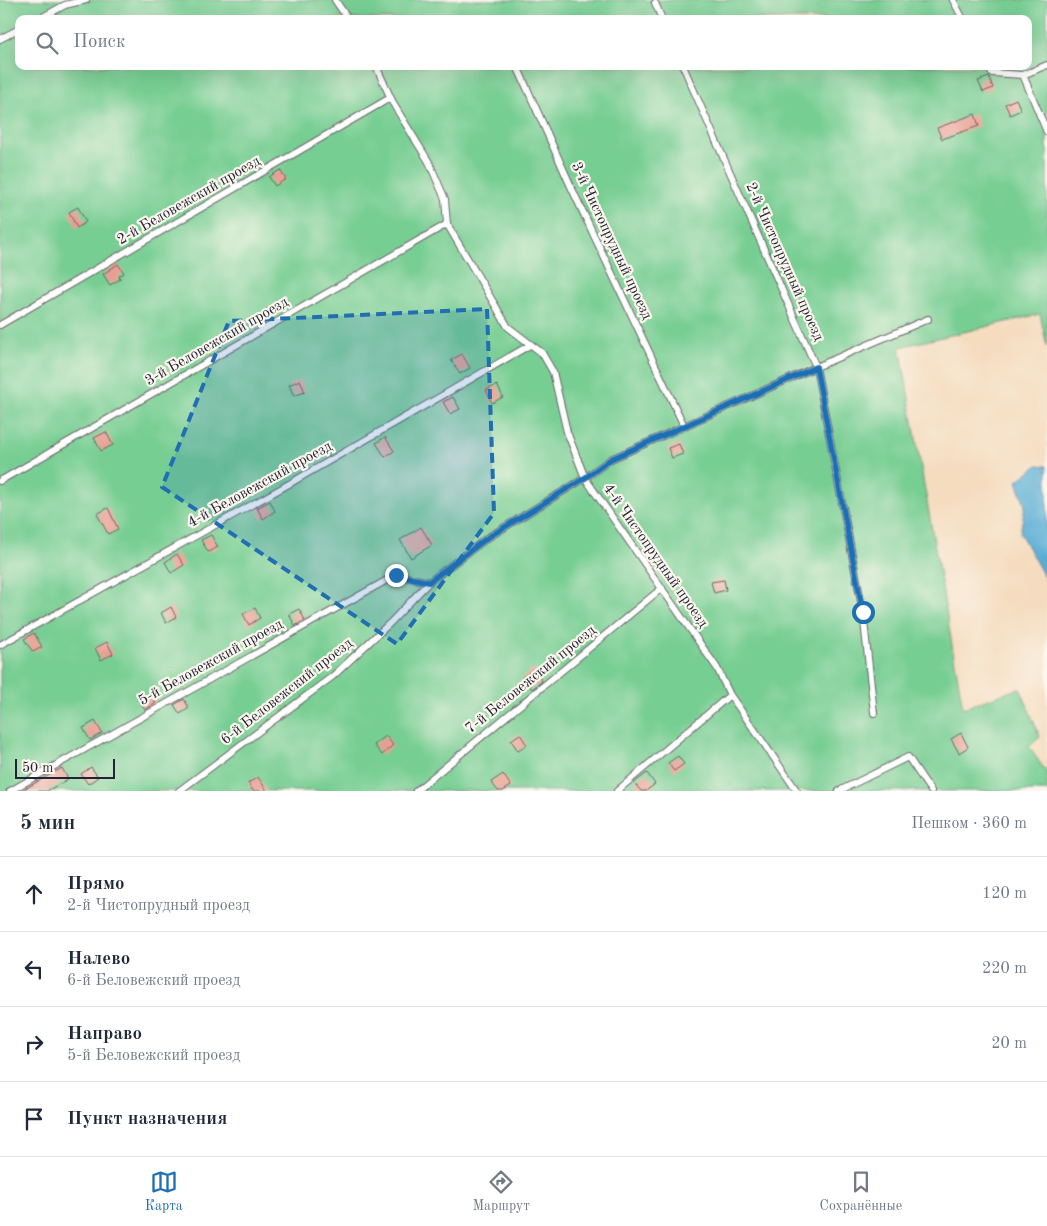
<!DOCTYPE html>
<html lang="ru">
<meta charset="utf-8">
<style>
body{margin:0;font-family:"Old Standard TT",serif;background:#f6f6f7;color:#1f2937}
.scale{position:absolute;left:15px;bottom:12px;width:100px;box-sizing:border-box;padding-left:5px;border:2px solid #22223b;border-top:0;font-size:14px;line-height:18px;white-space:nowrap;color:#22223b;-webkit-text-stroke:4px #fbf7ec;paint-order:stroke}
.stop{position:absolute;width:15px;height:15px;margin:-11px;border:4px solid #1f6fb2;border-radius:50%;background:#fff}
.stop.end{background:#1f6fb2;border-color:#fff;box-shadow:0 1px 5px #0008}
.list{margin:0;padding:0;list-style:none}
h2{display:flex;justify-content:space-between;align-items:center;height:65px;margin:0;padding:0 20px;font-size:21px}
h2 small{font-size:16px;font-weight:400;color:#747a83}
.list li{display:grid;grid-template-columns:32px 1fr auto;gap:15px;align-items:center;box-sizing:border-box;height:75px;padding:0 20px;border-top:1px solid #e0e1e3}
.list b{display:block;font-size:19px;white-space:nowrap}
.list p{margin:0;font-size:16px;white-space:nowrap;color:#747a83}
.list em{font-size:16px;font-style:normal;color:#747a83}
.icon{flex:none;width:28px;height:28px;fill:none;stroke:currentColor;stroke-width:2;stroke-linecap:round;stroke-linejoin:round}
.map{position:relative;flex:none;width:1047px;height:791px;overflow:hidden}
.search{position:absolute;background:#fff;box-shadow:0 5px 20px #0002;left:15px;right:15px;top:15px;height:55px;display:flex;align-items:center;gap:12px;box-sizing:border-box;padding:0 18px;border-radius:10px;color:#747a83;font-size:19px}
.sheet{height:365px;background:#fff}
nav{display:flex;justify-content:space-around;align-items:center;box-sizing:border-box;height:70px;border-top:1px solid #e0e1e3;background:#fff;font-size:14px;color:#747a83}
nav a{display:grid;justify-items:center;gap:2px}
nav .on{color:#1f6fb2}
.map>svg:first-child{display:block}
.green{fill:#77ce93;stroke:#4c7867;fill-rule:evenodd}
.water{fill:#5aaed6;stroke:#3e6888}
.building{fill:#e99d91}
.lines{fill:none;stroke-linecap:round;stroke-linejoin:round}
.service-casing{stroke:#6c6369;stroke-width:8}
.service{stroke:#fff;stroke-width:6}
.route{stroke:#1f6fb2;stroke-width:6}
.marked{fill:#1f6fb2;fill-opacity:0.2;stroke:#1f6fb2;stroke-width:4;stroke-dasharray:10 6;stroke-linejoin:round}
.labels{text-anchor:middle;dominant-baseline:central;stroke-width:4.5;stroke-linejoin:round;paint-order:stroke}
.street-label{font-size:15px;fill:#22223b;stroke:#fbf7ec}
</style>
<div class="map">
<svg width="1047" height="791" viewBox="0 0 1047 791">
<rect width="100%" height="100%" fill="#fbf7ec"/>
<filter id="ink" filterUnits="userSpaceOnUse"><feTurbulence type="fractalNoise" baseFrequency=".02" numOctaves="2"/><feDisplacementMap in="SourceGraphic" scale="10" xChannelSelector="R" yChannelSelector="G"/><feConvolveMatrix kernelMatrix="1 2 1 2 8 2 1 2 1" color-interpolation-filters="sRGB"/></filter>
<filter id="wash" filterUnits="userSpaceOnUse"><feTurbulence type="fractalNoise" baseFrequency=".0096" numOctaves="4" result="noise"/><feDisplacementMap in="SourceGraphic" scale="20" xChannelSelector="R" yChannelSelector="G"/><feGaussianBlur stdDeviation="1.12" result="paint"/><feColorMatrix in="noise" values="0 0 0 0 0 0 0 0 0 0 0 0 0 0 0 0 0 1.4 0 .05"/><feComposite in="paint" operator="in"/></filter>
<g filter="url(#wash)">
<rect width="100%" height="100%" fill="#f5dcbf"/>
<path class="green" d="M0 0H1047V347L1040 314 900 347 963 708 1020 688 1040 737 1029 747 1047 773V791H0ZM19 19H1028V66H19Z"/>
<path class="water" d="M1038 465 1047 466V582L1020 533 1025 505 1017 481Z"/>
<g id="blocks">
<path class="building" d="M989 77 993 88 983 92 978 81Z
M1016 99 1021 110 1010 115 1005 104Z
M975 114 979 126 942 139 937 128Z
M280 170 286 179 275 186 269 177Z
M78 207 86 222 77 228 69 212Z
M118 264 124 273 119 276 120 279 110 285 103 274Z
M462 354 470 368 460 374 451 360Z
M300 380 305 392 294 396 289 385Z
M497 385 503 397 492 403 486 390Z
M453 397 460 409 450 414 443 402Z
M106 432 113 445 101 451 94 438Z
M385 437 394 451 385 457 376 443Z
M679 444 683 454 672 458 668 448Z
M270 501 275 511 263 519 257 508Z
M108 508 118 529 108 534 97 514Z
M421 527 432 545 411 558 400 540Z
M211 535 218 547 208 552 201 540Z
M177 554 184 565 171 573 165 562Z
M724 580 726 590 714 593 711 582Z
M171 607 176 617 166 623 161 613Z
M255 608 260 618 249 625 243 614Z
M299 609 305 620 295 626 289 614Z
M34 633 42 647 33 652 24 639Z
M107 642 113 654 101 660 95 648Z
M534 669 542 681 532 689 523 677Z
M152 696 156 703 145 710 140 702Z
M184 699 189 708 180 714 174 705Z
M95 721 102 733 90 740 83 728Z
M961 733 968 747 959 753 951 739Z
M520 734 527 745 518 751 511 740Z
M386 736 393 745 382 755 374 745Z
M678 756 684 764 674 771 668 763Z
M91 767 98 777 88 784 81 774Z
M62 768 68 779 47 791H21Z
M647 773 655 784 646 791H641L634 783Z
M503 774 511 786 503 791H498L491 782Z
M258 777 267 791H253L248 783Z"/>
</g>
</g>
<g filter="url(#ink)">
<use href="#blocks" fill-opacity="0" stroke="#6c6369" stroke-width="1"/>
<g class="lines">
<defs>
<path id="service" d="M335 0 348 19
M953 0 963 19
M655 3 662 19
M39 19 65 5 86 0
M0 39 19 29
M376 66 394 105 429 162 445 199 447 224 508 327 542 353 553 372 567 432 585 478 717 668 730 695 797 791
M517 66 573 191 684 426
M683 66 816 367 863 612 874 713
M989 66 992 73 1023 75 1047 132
M1023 75 1047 65
M0 325 390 98
M0 481 447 224
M0 645 289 484 530 345
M10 791 396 575 429 582
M179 791 333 676 391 622 429 582 487 538 585 478 611 459 816 367 928 319
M416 791 662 588
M617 791 730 695
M839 791 908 757 931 791"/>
</defs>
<use href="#service" class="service-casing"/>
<use href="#service" class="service"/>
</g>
</g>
<g class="lines" filter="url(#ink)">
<path class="route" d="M396 575 429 582 487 538 585 478 611 459 816 367 863 612"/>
</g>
<path class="marked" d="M487 309 494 513 397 644 162 487 229 321Z"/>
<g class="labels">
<g class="street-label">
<text transform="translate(189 201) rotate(-30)">2-й Беловежский проезд</text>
<text transform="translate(611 241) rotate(65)">3-й Чистопрудный проезд</text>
<text transform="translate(784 262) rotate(66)">2-й Чистопрудный проезд</text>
<text transform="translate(217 342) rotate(-30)">3-й Беловежский проезд</text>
<text transform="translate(260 485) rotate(-29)">4-й Беловежский проезд</text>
<text transform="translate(655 556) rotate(55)">4-й Чистопрудный проезд</text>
<text transform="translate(211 663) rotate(-29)">5-й Беловежский проезд</text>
<text transform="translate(531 680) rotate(-39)">7-й Беловежский проезд</text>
<text transform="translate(287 692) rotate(-38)">6-й Беловежский проезд</text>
</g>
</g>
</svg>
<div class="scale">50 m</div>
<div class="stop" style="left:863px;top:612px"></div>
<div class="stop end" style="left:396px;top:575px"></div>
<div class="search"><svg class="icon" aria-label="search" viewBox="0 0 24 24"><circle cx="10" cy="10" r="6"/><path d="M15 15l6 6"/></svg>Поиск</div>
</div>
<section class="sheet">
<h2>5 мин<small>Пешком · 360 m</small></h2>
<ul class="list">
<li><svg class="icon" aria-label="ahead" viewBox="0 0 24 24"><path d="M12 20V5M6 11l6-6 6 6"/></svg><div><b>Прямо</b><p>2-й Чистопрудный проезд</p></div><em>120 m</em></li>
<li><svg class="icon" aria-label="left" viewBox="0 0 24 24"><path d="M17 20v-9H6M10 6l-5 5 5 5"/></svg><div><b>Налево</b><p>6-й Беловежский проезд</p></div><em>220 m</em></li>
<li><svg class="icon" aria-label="right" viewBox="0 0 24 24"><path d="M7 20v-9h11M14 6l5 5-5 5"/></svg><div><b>Направо</b><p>5-й Беловежский проезд</p></div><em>20 m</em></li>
<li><svg class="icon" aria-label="arrive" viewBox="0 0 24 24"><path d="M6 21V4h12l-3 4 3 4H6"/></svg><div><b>Пункт назначения</b></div></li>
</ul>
</section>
<nav>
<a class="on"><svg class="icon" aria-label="map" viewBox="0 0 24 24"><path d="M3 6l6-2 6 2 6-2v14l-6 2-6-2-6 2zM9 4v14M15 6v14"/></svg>Карта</a>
<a><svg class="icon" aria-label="directions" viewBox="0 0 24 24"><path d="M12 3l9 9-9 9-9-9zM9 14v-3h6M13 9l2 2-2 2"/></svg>Маршрут</a>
<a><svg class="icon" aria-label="saved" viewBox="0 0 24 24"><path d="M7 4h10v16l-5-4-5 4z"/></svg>Сохранённые</a>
</nav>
